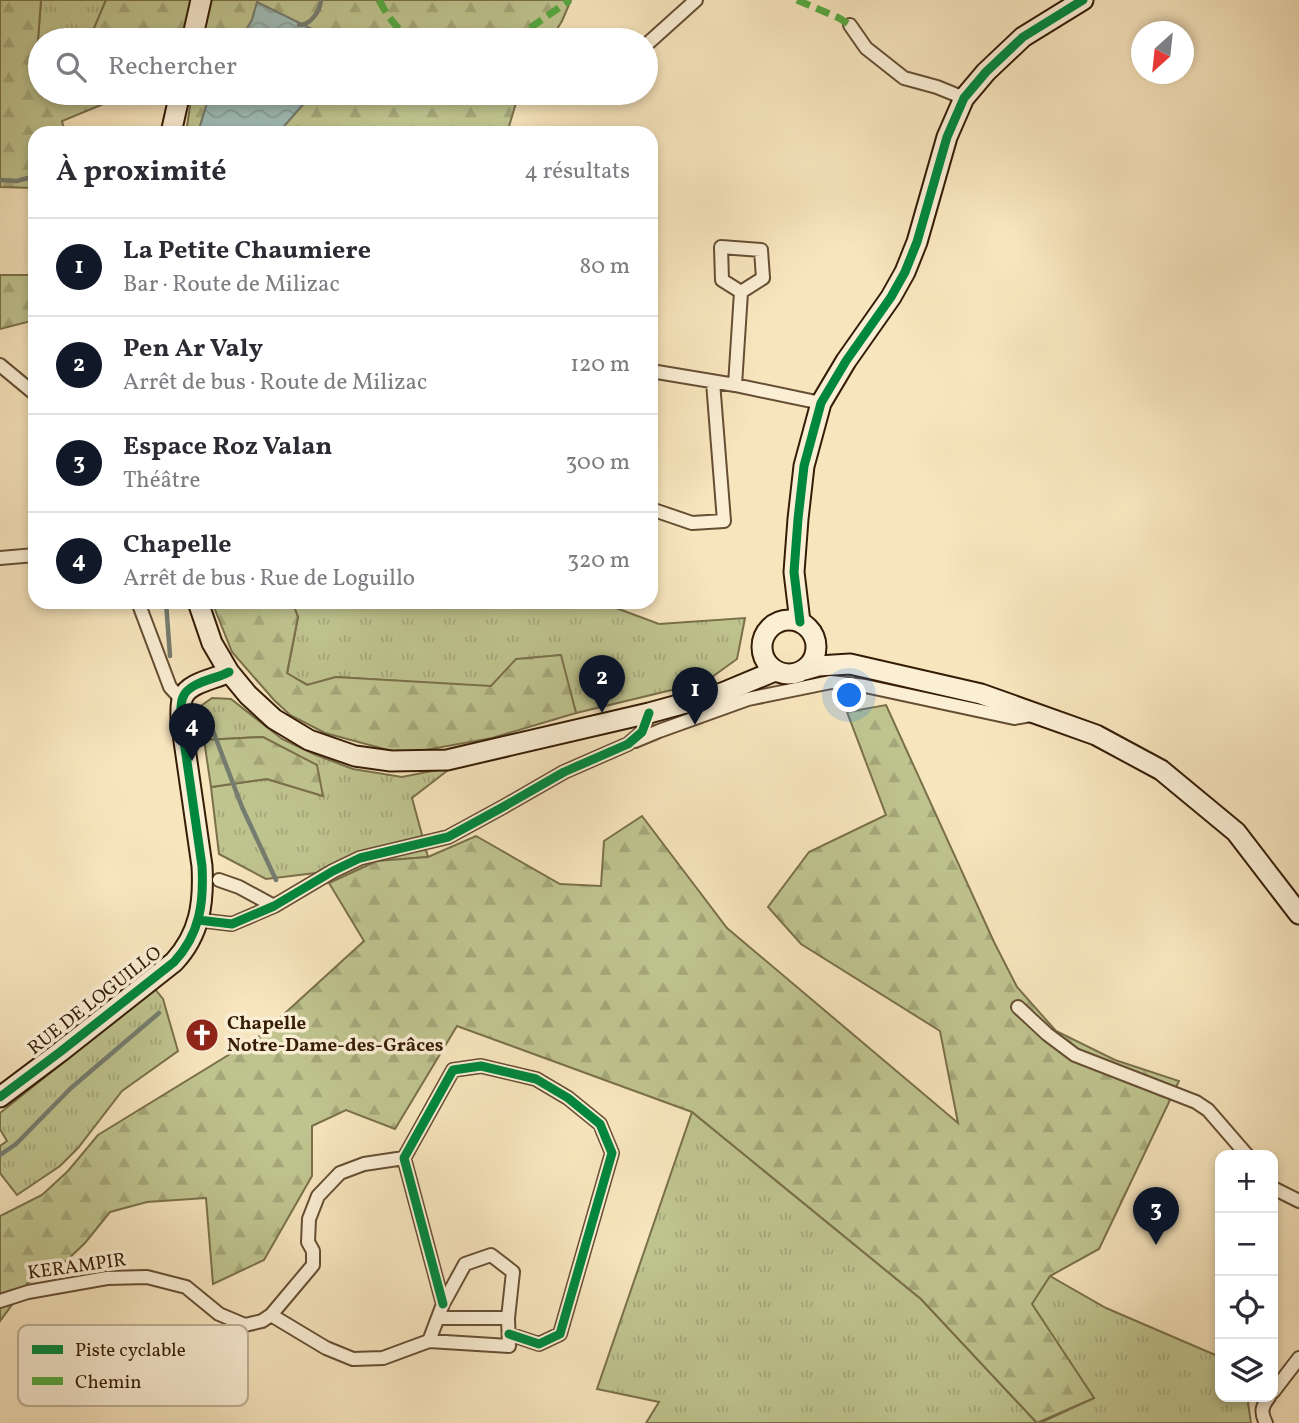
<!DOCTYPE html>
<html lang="fr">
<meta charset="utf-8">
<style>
body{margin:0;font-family:Vollkorn,serif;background:#f7f7f7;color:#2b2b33}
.controls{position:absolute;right:21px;bottom:21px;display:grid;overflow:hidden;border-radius:14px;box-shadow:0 4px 10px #0003}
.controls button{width:63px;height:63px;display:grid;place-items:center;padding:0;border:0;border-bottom:2px solid #e1e1e2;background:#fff;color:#2b2b33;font:35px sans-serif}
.compass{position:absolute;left:1131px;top:21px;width:63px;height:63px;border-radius:50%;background:#fff;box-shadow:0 4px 10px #0003;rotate:207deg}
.you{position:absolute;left:850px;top:696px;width:24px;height:24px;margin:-18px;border:5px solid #fff;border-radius:50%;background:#1a73e8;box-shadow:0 0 0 10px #1a73e833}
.badge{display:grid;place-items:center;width:46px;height:46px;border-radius:50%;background:#111827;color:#fff;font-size:23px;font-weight:700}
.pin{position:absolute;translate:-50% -58px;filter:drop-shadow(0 2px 4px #0008)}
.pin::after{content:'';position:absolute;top:37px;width:24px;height:21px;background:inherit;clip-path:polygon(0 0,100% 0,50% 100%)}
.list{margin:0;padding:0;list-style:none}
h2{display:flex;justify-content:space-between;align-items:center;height:91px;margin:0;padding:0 28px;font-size:30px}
h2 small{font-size:23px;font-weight:400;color:#7c7c81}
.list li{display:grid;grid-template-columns:46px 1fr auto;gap:21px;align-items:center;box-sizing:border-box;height:98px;padding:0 28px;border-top:2px solid #e1e1e2}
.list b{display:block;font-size:26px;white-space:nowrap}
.list p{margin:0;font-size:23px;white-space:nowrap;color:#7c7c81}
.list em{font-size:23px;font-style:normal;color:#7c7c81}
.icon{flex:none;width:38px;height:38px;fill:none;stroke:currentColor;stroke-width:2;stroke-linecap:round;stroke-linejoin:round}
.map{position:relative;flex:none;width:1299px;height:1423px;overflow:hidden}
.search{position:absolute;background:#fff;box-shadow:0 4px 10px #0003;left:28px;top:28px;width:630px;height:77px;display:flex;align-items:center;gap:18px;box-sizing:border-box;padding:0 24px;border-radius:38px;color:#7c7c81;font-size:26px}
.panel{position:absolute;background:#fff;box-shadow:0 4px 10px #0003;left:28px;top:126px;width:630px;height:483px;border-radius:21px}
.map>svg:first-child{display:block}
.grass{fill:url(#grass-tufts);stroke:#7a704a;stroke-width:2}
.forest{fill:url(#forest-firs);stroke:#7a704a;stroke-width:2}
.water{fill:url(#water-waves);stroke:#757d70;stroke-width:2}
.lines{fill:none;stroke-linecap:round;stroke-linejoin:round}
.stream{stroke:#757d70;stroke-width:4.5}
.street-casing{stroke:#664e33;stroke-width:16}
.secondary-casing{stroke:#351c05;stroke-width:23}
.street{stroke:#faeed4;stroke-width:12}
.secondary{stroke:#faeed4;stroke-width:19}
.quiet{stroke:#54a940;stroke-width:7;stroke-dasharray:14 7;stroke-linecap:butt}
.cycleway-casing{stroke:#faeed4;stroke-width:13}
.cycleway{stroke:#00873e;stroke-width:9}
.labels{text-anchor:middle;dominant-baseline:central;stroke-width:7;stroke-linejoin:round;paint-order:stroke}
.street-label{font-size:19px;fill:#351c05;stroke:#faeed4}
.poi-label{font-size:19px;font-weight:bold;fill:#351c05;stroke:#faeed4;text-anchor:start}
.key{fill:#faeed4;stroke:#bfaf96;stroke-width:2}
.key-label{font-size:19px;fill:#351c05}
</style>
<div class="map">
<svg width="1299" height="1423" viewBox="0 0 1299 1423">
<defs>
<pattern id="grass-tufts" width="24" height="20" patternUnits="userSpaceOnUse" patternTransform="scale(1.75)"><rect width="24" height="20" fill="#bfc48f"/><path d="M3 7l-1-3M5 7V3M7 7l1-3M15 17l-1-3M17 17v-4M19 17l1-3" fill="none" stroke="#a5a87a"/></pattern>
<pattern id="forest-firs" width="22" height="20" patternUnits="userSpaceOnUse" patternTransform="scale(1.75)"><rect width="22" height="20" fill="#bfc48f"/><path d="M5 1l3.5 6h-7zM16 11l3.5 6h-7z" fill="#a5a87a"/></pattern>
<pattern id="water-waves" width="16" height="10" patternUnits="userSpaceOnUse" patternTransform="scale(1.75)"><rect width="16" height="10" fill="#9fbdb8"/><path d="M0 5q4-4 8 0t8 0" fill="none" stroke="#8aa29d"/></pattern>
</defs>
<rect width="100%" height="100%" fill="#f7e5bd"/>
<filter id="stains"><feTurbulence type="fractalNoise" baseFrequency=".00286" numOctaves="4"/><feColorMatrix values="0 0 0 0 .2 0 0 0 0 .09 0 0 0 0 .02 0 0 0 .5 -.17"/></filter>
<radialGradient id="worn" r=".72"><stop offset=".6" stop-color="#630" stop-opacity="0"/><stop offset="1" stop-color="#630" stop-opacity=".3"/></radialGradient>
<path class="grass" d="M41 0H106L89 40H40V79H35Z
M292 602H600L659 624 745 618 737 659 705 682 576 713 560 655 516 660 491 687 336 677 308 685 287 674 298 617Z
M212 698 231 699 282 739 316 755 353 769 402 777 452 767 412 798 428 857 377 861 329 883 333 871 266 879 219 854 211 787 267 779 323 796 263 737 204 740 198 708Z
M155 989 163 999 178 1051 122 1091 78 1148 60 1166 17 1195 0 1173V1146L7 1141 0 1129V1113Z
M692 1112 921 1299 1037 1423H646L659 1402 597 1389Z
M1050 1276 1106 1308 1220 1357V1397H1251L1248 1403 1251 1423H1040L1094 1398 1031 1304Z"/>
<path class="forest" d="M0 0H41L35 79H40V93H130L62 121 65 133H35V188L0 187Z
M106 0H571L562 21 550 40H334L257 3 252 20 240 40H89Z
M192 93H210L198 133H186Z
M313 93H519L507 133H278Z
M0 275H35V320L0 329Z
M212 602H292L298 617 287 673 307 685 336 677 491 686 516 659 561 655 576 713 492 738 403 754 325 733 290 715 274 700 232 652Z
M886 705 994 942 1017 987 1056 1031 1115 1060 1179 1081 1099 1249 1050 1276 1032 1304 1094 1398 1037 1423 921 1299 692 1112 457 1026 395 1129 346 1110 312 1126V1176L264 1260 213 1284 206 1198 147 1202 110 1212 85 1243 65 1262 54 1272 29 1282 0 1321V1216L42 1195 68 1171 98 1135 261 1035 364 941 329 883 377 861 428 857 476 836 560 884 601 886 604 841 642 816 727 928 958 1123 940 1031 801 944 768 907 809 852 886 815 847 712Z
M263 737 317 765 323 796 267 779 211 787 204 740Z"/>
<path class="water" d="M257 2 334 40H240L252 20Z
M210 93H313L278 133H198Z"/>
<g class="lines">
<path class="stream" d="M299 25C311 25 320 11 321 0
M0 180 17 181 35 176
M166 602 170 656
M205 710 242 807 276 880
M0 1155 16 1144 71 1088 159 1013"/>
<defs>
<path id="street" d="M850 25 866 48 904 78 937 87 964 98
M646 45 696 0
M0 365 35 394
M651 371 735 385 821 403
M735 385 741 292 763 278 761 250 721 247 722 280 741 292
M651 509 692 523 724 521 713 382
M0 558 35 555
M138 602 170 687 181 699
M635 741 659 731 748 699 831 682 865 686 1014 718 1031 715
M219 880 239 887 274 906
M198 920 232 924 274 906 333 871 360 858 448 837 503 807 564 772 628 744 642 732 649 713
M1018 1007 1047 1034 1075 1055 1196 1102 1208 1110 1247 1155
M1273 1188 1299 1201
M0 1301 28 1292 107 1278 147 1277 186 1287 219 1314 245 1325 262 1321 271 1315 313 1265V1251L308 1242 309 1219 318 1196 340 1173 364 1164 404 1158
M443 1304 404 1158 453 1070 481 1066 536 1079 568 1098 600 1124 612 1153 560 1334 539 1344 509 1334
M271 1315 326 1348 353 1359 383 1358 429 1341 509 1346 508 1318
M429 1341 443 1304 465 1264 491 1255 513 1272 508 1318H438
M1273 1392 1299 1358
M1266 1423C1260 1412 1262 1406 1269 1397"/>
<path id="secondary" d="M192 40 201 0
M171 133 180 93
M198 602 212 643 229 672 248 695 274 719 309 740 355 756 391 761 447 760 649 713 722 693 775 671
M762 647a27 27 0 1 1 54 0a27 27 0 1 1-54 0Z
M800 622 794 572 798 519 804 466 821 403 846 361 891 297 905 272 917 242 947 137 964 98 986 72 1023 37 1083 0
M804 670 818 666 850 664 981 694 1096 735 1161 770 1236 832 1299 914
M0 1097 60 1052 174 962C200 934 204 903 202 866L181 720C181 713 180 703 183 697 189 682 216 679 229 672"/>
</defs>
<use href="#street" class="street-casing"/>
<use href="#secondary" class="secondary-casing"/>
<use href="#street" class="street"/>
<use href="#secondary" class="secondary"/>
<path class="quiet" d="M379 0 388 16 408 40
M797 0 839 18 850 25
M513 40 570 0"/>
<defs>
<path id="cycleway" d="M800 622 794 572 798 519 804 466 821 403 846 361 891 297 905 272 917 242 947 137 964 98 986 72 1023 37 1083 0
M198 920 232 924 274 906 333 871 360 858 448 837 503 807 564 772 628 744 642 732 649 713
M0 1097 60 1052 174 962C200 934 204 903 202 866L181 720C181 713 180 703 183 697 189 682 216 679 229 672
M443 1304 404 1158 453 1070 481 1066 536 1079 568 1098 600 1124 612 1153 560 1334 539 1344 509 1334"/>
</defs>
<use href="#cycleway" class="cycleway-casing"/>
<use href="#cycleway" class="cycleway"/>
</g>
<defs>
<symbol id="church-disc" viewBox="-11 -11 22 22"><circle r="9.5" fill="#8f2418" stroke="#faeed4"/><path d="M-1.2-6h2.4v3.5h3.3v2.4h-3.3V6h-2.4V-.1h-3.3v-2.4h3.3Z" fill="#fff"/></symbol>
</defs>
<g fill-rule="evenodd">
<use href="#church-disc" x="183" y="1016" width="38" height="38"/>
</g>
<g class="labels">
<g class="street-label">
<text transform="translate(95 1001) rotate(-38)">RUE DE LOGUILLO</text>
<text transform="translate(77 1267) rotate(-8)">KERAMPIR</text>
</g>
<g class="poi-label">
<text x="227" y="1024">Chapelle<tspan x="227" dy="22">Notre-Dame-des-Grâces</tspan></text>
</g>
</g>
<rect x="18" y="1325" width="230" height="81" rx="10" class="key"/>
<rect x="32" y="1345" width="31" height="9" fill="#00873e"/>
<rect x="32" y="1377" width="31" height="8" fill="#54a940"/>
<g class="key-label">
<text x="75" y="1356">Piste cyclable</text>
<text x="75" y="1388">Chemin</text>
</g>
<rect width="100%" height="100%" filter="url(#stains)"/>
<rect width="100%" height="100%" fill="url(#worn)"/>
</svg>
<div class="controls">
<button>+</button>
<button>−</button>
<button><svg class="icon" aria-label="locate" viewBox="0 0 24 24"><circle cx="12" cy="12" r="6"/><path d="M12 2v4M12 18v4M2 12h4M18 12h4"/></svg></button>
<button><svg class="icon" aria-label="layers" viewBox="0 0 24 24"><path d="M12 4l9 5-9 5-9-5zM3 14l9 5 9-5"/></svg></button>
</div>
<svg class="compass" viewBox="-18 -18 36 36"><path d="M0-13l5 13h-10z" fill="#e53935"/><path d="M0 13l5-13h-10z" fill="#7c7c81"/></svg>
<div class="you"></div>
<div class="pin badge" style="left:695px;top:725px">1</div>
<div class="pin badge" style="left:602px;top:713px">2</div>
<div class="pin badge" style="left:1156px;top:1245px">3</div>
<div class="pin badge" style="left:192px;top:761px">4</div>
<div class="search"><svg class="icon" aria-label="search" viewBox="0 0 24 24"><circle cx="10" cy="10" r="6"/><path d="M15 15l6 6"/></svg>Rechercher</div>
<section class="panel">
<h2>À proximité<small>4 résultats</small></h2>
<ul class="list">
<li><span class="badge">1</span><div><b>La Petite Chaumiere</b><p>Bar · Route de Milizac</p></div><em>80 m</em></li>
<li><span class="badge">2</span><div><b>Pen Ar Valy</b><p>Arrêt de bus · Route de Milizac</p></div><em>120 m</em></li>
<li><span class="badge">3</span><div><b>Espace Roz Valan</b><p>Théâtre</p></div><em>300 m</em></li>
<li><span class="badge">4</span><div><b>Chapelle</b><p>Arrêt de bus · Rue de Loguillo</p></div><em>320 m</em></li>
</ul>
</section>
</div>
